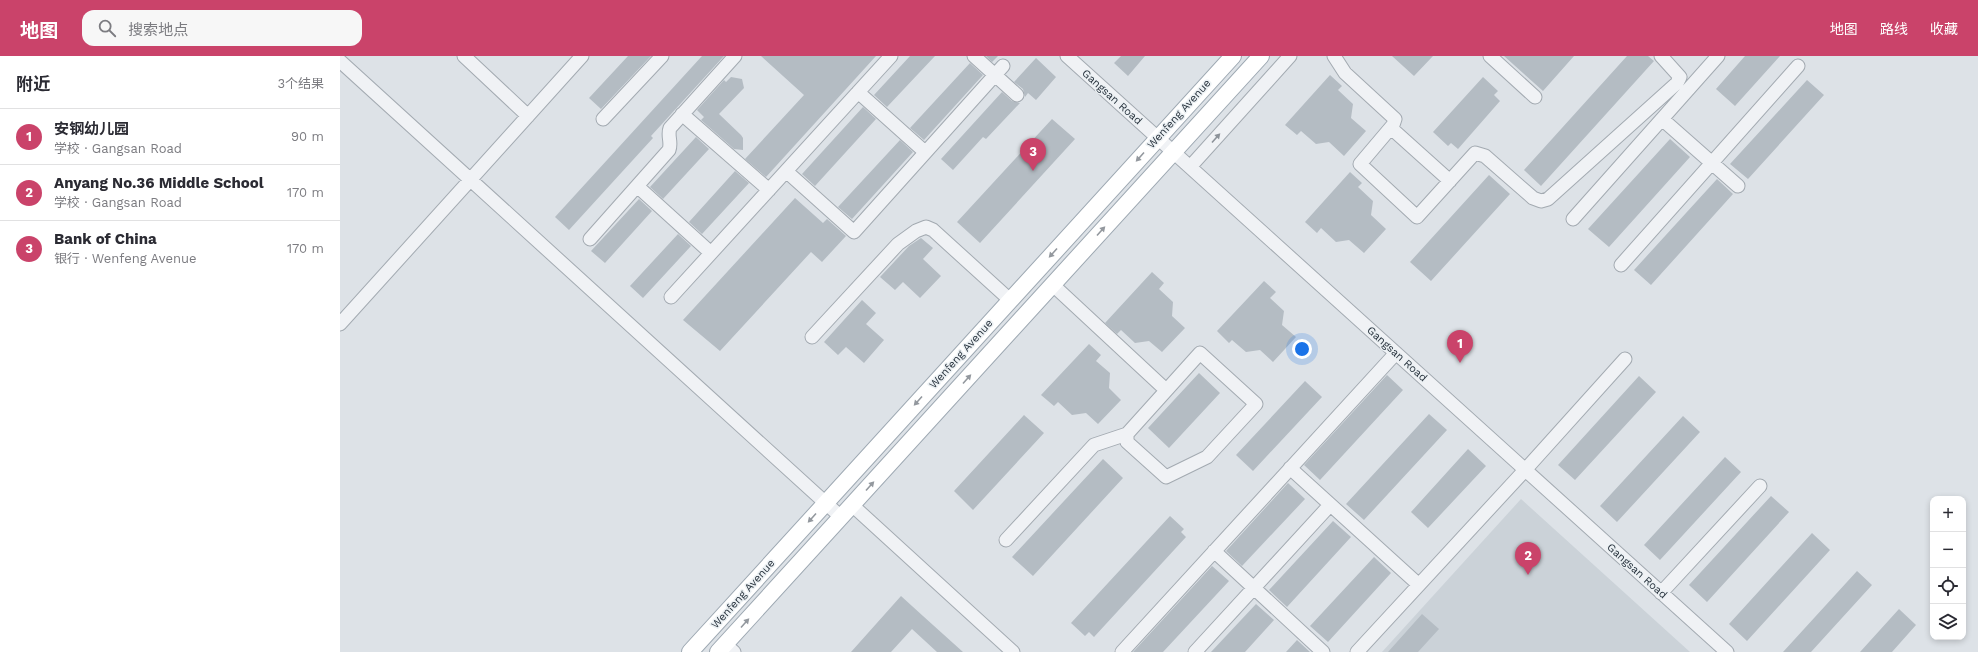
<!DOCTYPE html>
<html lang="zh">
<meta charset="utf-8">
<style>
body{margin:0;font-family:"Work Sans","Noto Sans SC",sans-serif;background:#f7f7f7;color:#2b2b33}
.controls{position:absolute;right:12px;bottom:12px;display:grid;overflow:hidden;border-radius:8px;box-shadow:0 2px 6px #0003}
.controls button{width:36px;height:36px;display:grid;place-items:center;padding:0;border:0;border-bottom:1px solid #e1e1e2;background:#fff;color:#2b2b33;font:20px sans-serif}
.you{position:absolute;left:962px;top:293px;width:14px;height:14px;margin:-10px;border:3px solid #fff;border-radius:50%;background:#1a73e8;box-shadow:0 0 0 6px #1a73e833}
.badge{display:grid;place-items:center;width:26px;height:26px;border-radius:50%;background:#ca436a;color:#fff;font-size:13px;font-weight:700}
.pin{position:absolute;translate:-50% -33px;filter:drop-shadow(0 1px 2px #0008)}
.pin::after{content:'';position:absolute;top:21px;width:14px;height:12px;background:inherit;clip-path:polygon(0 0,100% 0,50% 100%)}
.list{margin:0;padding:0;list-style:none}
h2{display:flex;justify-content:space-between;align-items:center;height:52px;margin:0;padding:0 16px;font-size:17px}
h2 small{font-size:13px;font-weight:400;color:#7c7c81}
.list li{display:grid;grid-template-columns:26px 1fr auto;gap:12px;align-items:center;box-sizing:border-box;height:56px;padding:0 16px;border-top:1px solid #e1e1e2}
.list b{display:block;font-size:15px;white-space:nowrap}
.list p{margin:0;font-size:13px;white-space:nowrap;color:#7c7c81}
.list em{font-size:13px;font-style:normal;color:#7c7c81}
.icon{flex:none;width:22px;height:22px;fill:none;stroke:currentColor;stroke-width:2;stroke-linecap:round;stroke-linejoin:round}
.map{position:relative;flex:none;width:1638px;height:596px;overflow:hidden}
header{display:flex;align-items:center;gap:24px;box-sizing:border-box;height:56px;padding:0 20px;background:#ca436a;color:#fff}
header strong{font-size:19px}
nav{display:flex;gap:22px;margin-inline-start:auto;font-size:14px}
.search{width:280px;height:36px;background:#f7f7f7;display:flex;align-items:center;gap:10px;box-sizing:border-box;padding:0 14px;border-radius:12px;color:#7c7c81;font-size:15px}
main{display:flex}
aside{flex:1;background:#fff}
.map>svg:first-child{display:block}
.built{fill:#cbd2d8}
.building{fill:#b4bcc3}
.lines{fill:none;stroke-linecap:round;stroke-linejoin:round}
.minor-casing{stroke:#a3aab1;stroke-width:15}
.major-casing{stroke:#9da8b2;stroke-width:18}
.minor{stroke:#f0f2f5;stroke-width:13}
.major{stroke:#fff;stroke-width:16}
.oneway{fill:#8c9299}
.oneway2{fill:#93989e}
.labels{text-anchor:middle;dominant-baseline:central;stroke-width:3;stroke-linejoin:round;paint-order:stroke}
.street-label{font-size:11px;fill:#27323d;stroke:#ecf1f4}
</style>
<header>
<strong>地图</strong>
<div class="search"><svg class="icon" aria-label="search" viewBox="0 0 24 24"><circle cx="10" cy="10" r="6"/><path d="M15 15l6 6"/></svg>搜索地点</div>
<nav><a>地图</a><a>路线</a><a>收藏</a></nav>
</header>
<main>
<aside>
<h2>附近<small>3个结果</small></h2>
<ul class="list">
<li><span class="badge">1</span><div><b>安钢幼儿园</b><p>学校 · Gangsan Road</p></div><em>90 m</em></li>
<li><span class="badge">2</span><div><b>Anyang No.36 Middle School</b><p>学校 · Gangsan Road</p></div><em>170 m</em></li>
<li><span class="badge">3</span><div><b>Bank of China</b><p>银行 · Wenfeng Avenue</p></div><em>170 m</em></li>
</ul>
</aside>
<div class="map">
<svg width="1638" height="596" viewBox="0 0 1638 596">
<rect width="100%" height="100%" fill="#dde2e7"/>
<path class="built" d="M1181 443 1350 596H1042Z"/>
<path class="building" d="M288 0H311L261 53 249 42Z
M362 0H384L311 80 313 82 229 174 215 161Z
M421 0H536L426 121 405 103 464 39Z
M570 0H595L547 51 534 39Z
M646 0H658L652 6Z
M781 0H805L788 20 774 7Z
M1052 0H1093L1074 20Z
M1164 0H1234L1203 35Z
M1287 0H1308L1314 5 1201 130 1184 114Z
M1405 0H1440L1395 50 1376 33Z
M696 2 716 21 696 44 688 37 685 41 683 33 674 26Z
M630 7 643 19 584 84 570 72Z
M990 19 1002 30 998 34 1013 48 1011 62 1026 75 1004 100 989 86 976 88 961 75 957 79 945 69Z
M391 21 402 23 404 32 379 58 401 79 403 82V94L394 93 361 64 364 61 357 54 384 24 386 26Z
M1143 21 1158 35 1154 39 1160 45 1118 93 1111 87 1108 90 1093 76Z
M1467 24 1484 39 1408 123 1390 108Z
M662 36 672 45 680 47 646 83 643 81 613 114 601 103Z
M523 51 536 63 475 130 462 118Z
M712 63 735 83 640 187 617 166Z
M356 81 369 93 323 143 310 131Z
M1330 83 1350 101 1269 191 1248 173Z
M560 84 573 96 512 163 498 151Z
M395 115 409 127 362 178 349 166Z
M1010 116 1022 127 1018 131 1033 145 1031 159 1046 173 1024 197 1009 184 996 186 981 172 977 177 965 166Z
M1149 119 1170 138 1091 225 1070 206Z
M1377 123 1393 138 1311 229 1294 214Z
M455 142 483 167 487 163 506 180 482 206 471 196 380 295 343 264Z
M299 143 312 155 265 207 251 195Z
M338 178 351 190 303 242 290 230Z
M581 182 593 192 583 203 601 220 580 242 563 226 555 234 540 221 569 190Z
M812 216 824 227 819 233 833 246 832 260 845 272 822 296 809 285 795 287 781 274 777 278 765 267Z
M924 225 936 236 930 242 944 255 942 269 956 281 933 306 920 294 906 296 892 284 889 287 877 275Z
M522 244 536 257 526 268 544 284 524 307 506 291 498 299 484 286Z
M749 288 761 299 756 305 770 317 769 332 781 344 758 368 746 357 732 359 718 346 714 350 701 339Z
M859 317 880 337 829 392 808 372Z
M1047 319 1063 334 980 424 964 409Z
M1299 320 1316 336 1235 424 1218 409Z
M965 325 982 341 913 415 896 399Z
M1089 358 1107 374 1024 464 1006 448Z
M684 359 704 377 633 454 614 435Z
M1343 360 1360 376 1277 466 1260 450Z
M1128 393 1146 410 1088 472 1071 456Z
M1385 401 1401 416 1320 504 1304 489Z
M763 403 783 422 693 520 672 501Z
M948 427 965 443 902 510 886 495Z
M1431 440 1449 456 1367 546 1349 529Z
M830 460 844 473 841 476 846 481 754 581 749 576 745 580 731 567Z
M993 465 1011 481 947 551 929 534Z
M1472 477 1490 494 1407 585 1389 568Z
M1034 501 1051 517 988 586 970 570Z
M872 510 889 525 823 596H793Z
M1517 515 1532 529 1471 596H1443Z
M561 540 583 560 623 596H597L572 573 551 596H511Z
M916 548 934 564 905 596H871Z
M1559 553 1576 569 1552 596H1520Z
M1082 558 1099 573 1078 596H1048Z
M957 584 970 596H946Z"/>
<g class="lines">
<defs>
<path id="minor" d="M124 0 188 60
M634 0 677 39
M727 0 1387 596
M994 0 1005 17 1055 63 1053 69 1020 108 1077 161 1135 97 1145 100 1193 142 1201 145 1208 143 1337 27 1340 21 1321 0
M1150 0 1195 41
M0 5 501 461
M518 36 585 96
M342 58 429 134
M263 63 322 0
M1322 63 1398 130
M1051 72 1110 125
M850 111 950 0
M446 115 514 176 663 10
M297 130 371 197
M1233 163 1378 0
M250 183 329 94C332 86 327 80 330 72L395 0
M1281 209 1458 10
M713 229 826 334
M331 241 551 0
M0 268 242 0
M472 281 558 188 576 175 586 171 593 174 670 244
M860 297 916 348 867 401 826 421 787 386V378Z
M950 412 1079 529
M512 449 673 596
M666 484 754 389 787 378
M874 495 983 596
M1321 537 1420 430
M385 588 394 596
M782 596 1056 297
M855 596 990 449
M1017 596 1185 414 1285 303"/>
<path id="major" d="M350 596 893 0
M378 596 921 0"/>
</defs>
<use href="#minor" class="minor-casing"/>
<use href="#major" class="major-casing"/>
<use href="#minor" class="minor"/>
<use href="#major" class="major"/>
</g>
<defs><path id="oneway-solid" d="M-6-.8H1V-3.2L6.5 0L1 3.2V.8H-6Z"/></defs>
<use class="oneway" href="#oneway-solid" transform="translate(876 82) rotate(-48)"/>
<g class="oneway2">
<use href="#oneway-solid" transform="translate(800 101) rotate(132)"/>
<use href="#oneway-solid" transform="translate(761 175) rotate(-48)"/>
<use href="#oneway-solid" transform="translate(713 197) rotate(132)"/>
<use href="#oneway-solid" transform="translate(627 323) rotate(-48)"/>
<use href="#oneway-solid" transform="translate(578 345) rotate(132)"/>
<use href="#oneway-solid" transform="translate(530 430) rotate(-48)"/>
<use href="#oneway-solid" transform="translate(472 462) rotate(132)"/>
<use href="#oneway-solid" transform="translate(405 567) rotate(-48)"/>
</g>
<g class="labels">
<g class="street-label">
<text transform="translate(772 41) rotate(42)">Gangsan Road</text>
<text transform="translate(839 58) rotate(-48)">Wenfeng Avenue</text>
<text transform="translate(621 298) rotate(-48)">Wenfeng Avenue</text>
<text transform="translate(1057 298) rotate(42)">Gangsan Road</text>
<text transform="translate(1297 515) rotate(42)">Gangsan Road</text>
<text transform="translate(403 538) rotate(-48)">Wenfeng Avenue</text>
</g>
</g>
</svg>
<div class="controls">
<button>+</button>
<button>−</button>
<button><svg class="icon" aria-label="locate" viewBox="0 0 24 24"><circle cx="12" cy="12" r="6"/><path d="M12 2v4M12 18v4M2 12h4M18 12h4"/></svg></button>
<button><svg class="icon" aria-label="layers" viewBox="0 0 24 24"><path d="M12 4l9 5-9 5-9-5zM3 14l9 5 9-5"/></svg></button>
</div>
<div class="you"></div>
<div class="pin badge" style="left:1120px;top:307px">1</div>
<div class="pin badge" style="left:1188px;top:519px">2</div>
<div class="pin badge" style="left:693px;top:115px">3</div>
</div>
</main>
